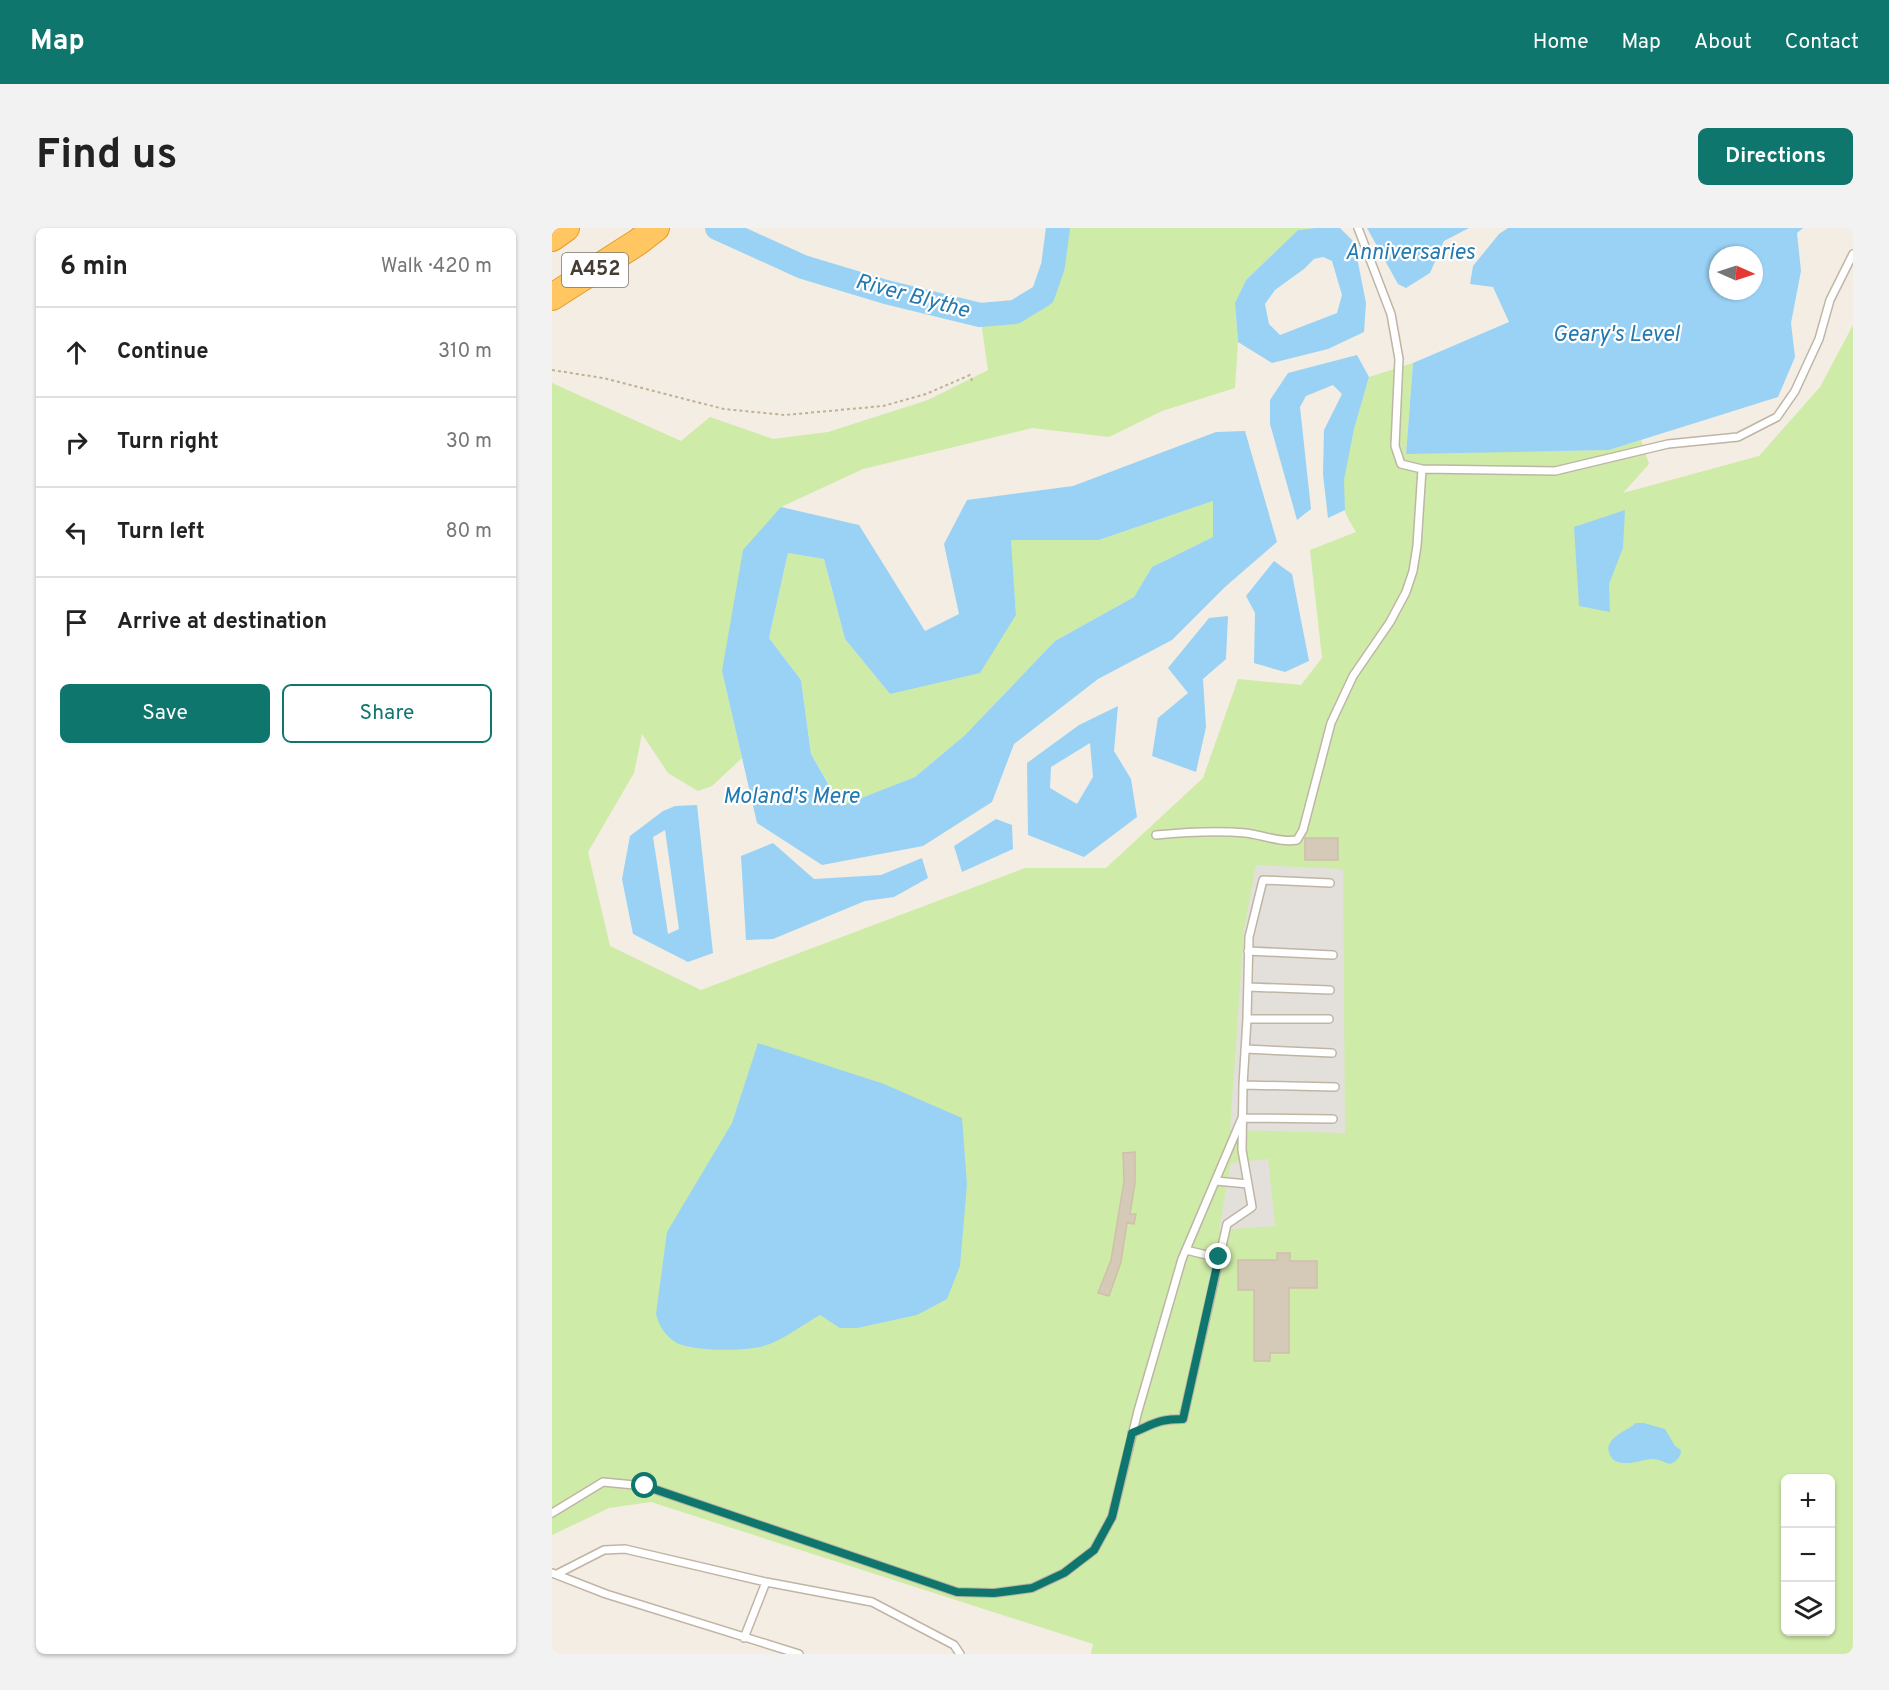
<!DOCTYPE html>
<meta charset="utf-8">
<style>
body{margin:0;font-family:Overpass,sans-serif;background:#f2f2f2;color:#222}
.controls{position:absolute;right:18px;bottom:18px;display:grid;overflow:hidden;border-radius:9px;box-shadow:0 2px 4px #0004}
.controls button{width:54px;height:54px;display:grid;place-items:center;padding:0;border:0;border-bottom:2px solid #e0e0e0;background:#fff;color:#222;font:30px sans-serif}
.compass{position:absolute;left:1157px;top:18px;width:54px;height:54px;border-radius:50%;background:#fff;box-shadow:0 2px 4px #0004;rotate:93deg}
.stop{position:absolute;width:18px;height:18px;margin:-14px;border:4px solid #0f766e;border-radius:50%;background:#fff}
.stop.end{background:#0f766e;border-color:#fff;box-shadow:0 2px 6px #0008}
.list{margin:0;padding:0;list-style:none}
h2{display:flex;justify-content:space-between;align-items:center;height:78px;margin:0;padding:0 24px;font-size:26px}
h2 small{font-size:20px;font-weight:400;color:#767676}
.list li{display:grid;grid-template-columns:39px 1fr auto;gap:18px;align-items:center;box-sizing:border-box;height:90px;padding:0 24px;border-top:2px solid #e0e0e0}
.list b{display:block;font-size:22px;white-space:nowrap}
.list em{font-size:20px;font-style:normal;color:#767676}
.actions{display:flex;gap:12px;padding:18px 24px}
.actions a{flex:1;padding:14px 0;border:2px solid #0f766e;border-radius:9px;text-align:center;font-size:21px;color:#0f766e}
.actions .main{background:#0f766e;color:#fff}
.icon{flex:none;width:33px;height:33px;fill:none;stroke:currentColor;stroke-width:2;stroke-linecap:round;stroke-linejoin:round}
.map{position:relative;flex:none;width:1301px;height:1426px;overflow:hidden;border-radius:9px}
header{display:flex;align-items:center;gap:36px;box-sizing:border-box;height:84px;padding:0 30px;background:#0f766e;color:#fff}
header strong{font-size:28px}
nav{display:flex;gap:33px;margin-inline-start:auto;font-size:21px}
.intro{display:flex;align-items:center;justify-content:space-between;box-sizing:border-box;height:144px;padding:0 36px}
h1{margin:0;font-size:42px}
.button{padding:15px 27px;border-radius:9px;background:#0f766e;color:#fff;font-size:21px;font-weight:700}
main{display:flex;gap:36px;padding:0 36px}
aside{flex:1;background:#fff;border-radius:9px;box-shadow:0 2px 4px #0004}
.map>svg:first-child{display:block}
.green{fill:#cfeba8;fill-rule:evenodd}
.parking{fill:#e3e0dc}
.water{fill:#9ad2f5;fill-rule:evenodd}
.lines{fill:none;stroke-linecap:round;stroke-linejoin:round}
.river{stroke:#9ad2f5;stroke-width:24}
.building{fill:#d5c9b7;stroke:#d0c0aa;stroke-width:1.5}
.lane-casing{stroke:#bfb5a5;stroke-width:10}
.highway-casing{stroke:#e89b27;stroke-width:28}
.path{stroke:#c2b095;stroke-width:2;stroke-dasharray:3 3;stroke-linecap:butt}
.lane{stroke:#fff;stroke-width:7}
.highway{stroke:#ffc662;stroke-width:26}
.route{stroke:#0f766e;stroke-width:8}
.labels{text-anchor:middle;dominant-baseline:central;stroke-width:4.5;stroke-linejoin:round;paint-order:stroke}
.shield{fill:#fff;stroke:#7d7770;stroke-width:1.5}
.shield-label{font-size:20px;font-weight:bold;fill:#453d33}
.water-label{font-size:22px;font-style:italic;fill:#2479b0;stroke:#fff}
</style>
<header>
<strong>Map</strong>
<nav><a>Home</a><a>Map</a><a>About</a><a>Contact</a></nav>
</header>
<div class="intro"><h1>Find us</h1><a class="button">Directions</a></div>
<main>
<aside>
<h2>6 min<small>Walk · 420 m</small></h2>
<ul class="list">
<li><svg class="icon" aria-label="ahead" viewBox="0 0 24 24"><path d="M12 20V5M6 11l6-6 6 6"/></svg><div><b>Continue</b></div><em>310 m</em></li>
<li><svg class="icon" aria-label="right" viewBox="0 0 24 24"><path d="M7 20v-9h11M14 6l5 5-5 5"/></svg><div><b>Turn right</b></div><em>30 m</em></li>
<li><svg class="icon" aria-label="left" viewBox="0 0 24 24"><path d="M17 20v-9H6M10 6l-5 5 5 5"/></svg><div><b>Turn left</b></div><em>80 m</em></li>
<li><svg class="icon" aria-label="arrive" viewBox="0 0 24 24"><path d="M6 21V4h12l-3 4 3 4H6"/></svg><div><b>Arrive at destination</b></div></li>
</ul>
<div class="actions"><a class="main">Save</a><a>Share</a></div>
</aside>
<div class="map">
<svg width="1301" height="1426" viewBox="0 0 1301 1426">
<rect width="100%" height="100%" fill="#f3ede3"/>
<path class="green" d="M506 0H764L746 2 694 52 683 75 686 114 683 160 610 183 557 209 480 200 311 241 229 279 170 443 190 530 160 558 146 563 116 545 90 506 82 545 36 624 58 718 149 762 473 640H554L651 550 686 451 749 457 770 430 758 322 804 304C800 297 795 290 793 283 784 252 808 181 817 149L861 135 854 225 1057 222 1089 212 1097 236 1071 265 1207 228 1268 159 1301 97V1426H539L541 1416 99 1274 57 1280 0 1307V155L129 213 158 189 221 211 276 204 376 172 436 142 428 87 463 84 491 67 501 38ZM1234 1250H1278V1404H1234Z
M661 273V309L600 339 582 369 503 413 412 508 363 549 290 578 259 526 249 452 217 410 236 325 272 331 293 411 338 466 464 387 458 312H547Z"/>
<path class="parking" d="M704 637 791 641 793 905 678 902 692 702Z
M716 931 723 998 667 1002 679 935Z"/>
<path class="water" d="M764 0H788L802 14 814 75 812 104 776 121 720 135 686 114 683 75 694 52 746 2ZM771 29 780 33 790 67 785 85 728 107 717 96 713 76 723 62 752 41 762 31Z
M815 0H917L892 13 878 45 854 60 846 56Z
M956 0H1251L1245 5 1249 43 1239 95 1243 129 1226 169 1057 222 854 226 861 135 957 94 941 59 918 56 921 38 947 6ZM1166 27H1202V63H1166Z
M805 127 817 149 802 201 792 252 793 282 776 290 771 246 772 202 790 166 781 157 754 168 748 179 759 281 745 292 718 196V172L736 145Z
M693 203 725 314 673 359 620 412 546 451 462 516 440 574 371 618 270 637 205 595 170 443 191 322 229 279 307 297 373 403 407 386 392 316 415 272 521 258 664 204ZM661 273V309L600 339 582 369 503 413 412 508 363 549 289 578 259 526 249 452 217 410 236 325 272 331 293 411 338 466 428 445 464 387 459 312H547Z
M1073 282 1071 320 1057 356 1058 384 1027 378 1022 299Z
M722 333 740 346 757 433 733 444 702 435 703 385 694 368Z
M676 388 674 431 651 451 654 499 644 544 600 528 606 490 636 465 616 440 657 390Z
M566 478 562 523 579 551 585 589 532 629 476 607 475 535 527 497ZM538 515 541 549 525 576 498 560 499 539Z
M145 577 161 725 136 734 81 706 70 651 78 608 111 583 123 578ZM113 602 127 701 116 706 101 609Z
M444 591 460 597 461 621 410 644 402 618Z
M221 615 262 651 329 647 370 630 376 650 342 669 313 673 221 711 194 712 189 628Z
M206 815 332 856 410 890 415 956 408 1038 395 1071 365 1087 305 1100H288L268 1087C252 1096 236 1108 220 1115 203 1124 141 1124 125 1115 113 1108 107 1098 104 1086L115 1004 180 895Z
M1084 1195H1092L1113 1201 1123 1218 1129 1222C1129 1228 1125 1234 1118 1236 1112 1234 1106 1231 1100 1231 1088 1232 1061 1243 1057 1224 1056 1222 1056 1217 1058 1215 1064 1205 1076 1202 1084 1195Z"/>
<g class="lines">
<path class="river" d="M165 0 251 39 334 64 428 87 463 84 491 67 501 38 506 0"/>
</g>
<path class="building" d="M753 610H786V632H753Z
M583 924V955L578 986H584L582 996 575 995 569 1034 557 1068 546 1065 559 1032 572 953 571 925Z
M725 1025H738V1033H765V1060H737V1125H718V1133H702V1062H686V1032H725Z"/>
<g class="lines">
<defs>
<path id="lane" d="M806 0 839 86 847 131 843 218 849 236 870 241 1003 243 1116 216 1186 209 1225 189 1243 163 1267 111 1278 72 1301 26
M604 607C634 604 663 602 694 605 710 607 729 615 745 612L751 602 779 495 801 448 838 394 854 364 861 343 865 318 870 241
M696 723 781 727
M696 759 778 762
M695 791 697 709 711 652 778 655
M693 821 780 825
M691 857 783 859
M690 890 781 891
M664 953 696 956
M634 1022 667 1030
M580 1205C602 1196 606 1191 631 1191L675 996 700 979 690 922 691 857 695 791H777
M0 1285 51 1254 93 1258 405 1364 442 1365 480 1360 512 1345 542 1322 560 1289 586 1183 630 1031 690 890
M0 1345 54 1366 247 1426
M5 1346 52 1322 73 1321 214 1354 320 1374 402 1417 408 1426
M192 1410 214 1354"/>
<path id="highway" d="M0 10 14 0
M0 69 86 14 104 0"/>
</defs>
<use href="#lane" class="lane-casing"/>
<use href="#highway" class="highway-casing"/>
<path class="path" d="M0 142 51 150 172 181 233 187 331 178 374 166 418 147 421 155"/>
<use href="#lane" class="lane"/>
<use href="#highway" class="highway"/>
</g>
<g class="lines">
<path class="route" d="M93 1258 405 1364 442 1365 480 1360 512 1345 542 1322 560 1289 580 1205C602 1196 606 1191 631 1191L667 1029"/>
</g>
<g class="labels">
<rect class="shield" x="10" y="25" width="66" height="34" rx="4.5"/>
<g class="shield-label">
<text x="43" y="42">A452</text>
</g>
<g class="water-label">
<text x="858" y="25">Anniversaries</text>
<text transform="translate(360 69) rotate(15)">River Blythe</text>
<text x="1064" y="107">Geary's Level</text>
<text x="239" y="569">Moland's Mere</text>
</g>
</g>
</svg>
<div class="controls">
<button>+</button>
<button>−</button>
<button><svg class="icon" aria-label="layers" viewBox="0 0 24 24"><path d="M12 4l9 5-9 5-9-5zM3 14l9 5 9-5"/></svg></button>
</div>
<svg class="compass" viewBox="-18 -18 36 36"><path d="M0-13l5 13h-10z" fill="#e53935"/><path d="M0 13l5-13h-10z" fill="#767676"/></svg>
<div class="stop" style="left:93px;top:1258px"></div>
<div class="stop end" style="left:667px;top:1029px"></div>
</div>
</main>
